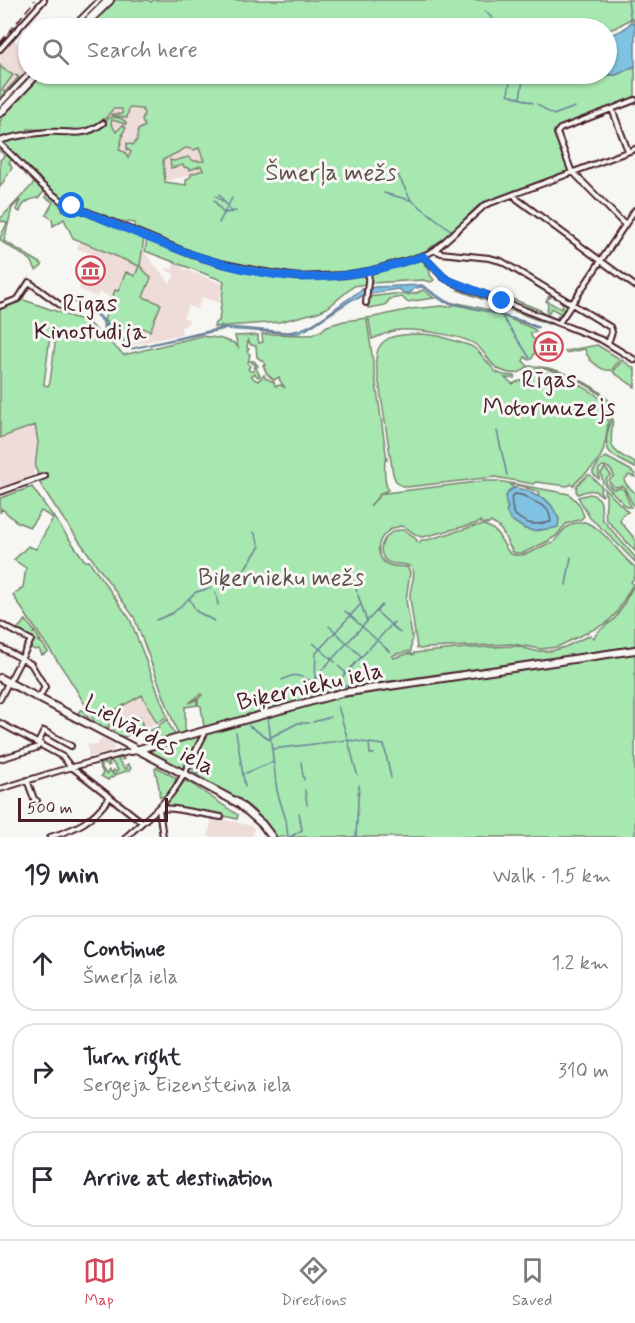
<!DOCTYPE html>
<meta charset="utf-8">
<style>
body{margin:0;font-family:Mynerve,sans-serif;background:#f2f2f3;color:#2b2b33}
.scale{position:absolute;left:18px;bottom:15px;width:150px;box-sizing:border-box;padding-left:6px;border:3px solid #4a1f2b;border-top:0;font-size:16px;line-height:21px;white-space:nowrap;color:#4a1f2b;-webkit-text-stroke:4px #f6f6f2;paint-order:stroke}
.stop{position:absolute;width:18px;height:18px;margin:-14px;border:4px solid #1a73e8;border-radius:50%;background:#fff}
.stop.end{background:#1a73e8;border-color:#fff;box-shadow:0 2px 6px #0008}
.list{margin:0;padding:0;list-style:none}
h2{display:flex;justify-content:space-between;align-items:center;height:78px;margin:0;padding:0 24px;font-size:26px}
h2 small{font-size:20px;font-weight:400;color:#7c7c81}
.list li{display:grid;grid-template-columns:39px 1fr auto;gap:18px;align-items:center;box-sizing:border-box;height:96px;margin:0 12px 12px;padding:0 12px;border:2px solid #e1e1e2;border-radius:24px}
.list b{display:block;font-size:22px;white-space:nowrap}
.list p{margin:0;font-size:20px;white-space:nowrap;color:#7c7c81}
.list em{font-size:20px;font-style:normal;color:#7c7c81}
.icon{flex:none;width:33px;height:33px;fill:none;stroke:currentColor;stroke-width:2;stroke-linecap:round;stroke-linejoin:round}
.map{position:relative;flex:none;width:635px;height:837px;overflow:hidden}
.search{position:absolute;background:#fff;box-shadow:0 2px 4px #0004;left:18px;right:18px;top:18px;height:66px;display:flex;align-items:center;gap:15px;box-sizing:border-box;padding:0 21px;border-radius:33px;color:#7c7c81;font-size:22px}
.sheet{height:402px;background:#fff}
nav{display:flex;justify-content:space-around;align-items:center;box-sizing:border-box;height:84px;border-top:2px solid #e1e1e2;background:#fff;font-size:16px;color:#7c7c81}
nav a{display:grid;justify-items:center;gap:3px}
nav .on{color:#d1495b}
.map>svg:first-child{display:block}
.built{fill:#eedcd8}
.green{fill:#a7e7b0;stroke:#78836e;stroke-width:1.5;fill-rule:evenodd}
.water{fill:#80c2e1;stroke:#6a8198;stroke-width:1.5}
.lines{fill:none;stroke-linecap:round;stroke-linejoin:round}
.shore{stroke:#606074;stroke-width:1.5}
.stream{stroke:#6a8198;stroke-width:1.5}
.minor-casing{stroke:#4a1f2b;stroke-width:8}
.major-casing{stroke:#4a1f2b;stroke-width:10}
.highway-casing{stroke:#4a1f2b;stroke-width:12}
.minor{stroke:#f6f6f2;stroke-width:4}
.major{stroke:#f6f6f2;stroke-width:6}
.highway{stroke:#f6f6f2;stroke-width:8}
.tram{stroke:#4a1f2b;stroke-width:1.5}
.rail{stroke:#4a1f2b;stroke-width:1.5;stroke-dasharray:9 4.5;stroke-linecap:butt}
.route{stroke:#1a73e8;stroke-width:8}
.labels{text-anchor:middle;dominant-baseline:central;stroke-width:6;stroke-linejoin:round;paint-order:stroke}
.park-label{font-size:24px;fill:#61514c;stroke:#f6f6f2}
.poi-label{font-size:24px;fill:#4a1f2b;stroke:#f6f6f2}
.street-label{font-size:24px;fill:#4a1f2b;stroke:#f6f6f2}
</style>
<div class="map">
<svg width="635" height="837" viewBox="0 0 635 837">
<rect width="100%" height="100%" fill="#f6f6f2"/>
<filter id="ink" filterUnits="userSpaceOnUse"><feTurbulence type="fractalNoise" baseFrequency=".0167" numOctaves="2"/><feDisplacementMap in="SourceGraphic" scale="12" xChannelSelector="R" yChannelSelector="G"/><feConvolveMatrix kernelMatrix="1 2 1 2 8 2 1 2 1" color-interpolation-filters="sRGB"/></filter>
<g filter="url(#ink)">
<path class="built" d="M12 38 28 52V69L0 100V51Z
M136 75 172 114 126 163 107 127 96 116Z
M199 145 213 184 196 190 190 175 167 181 165 174H163L162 158Z
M81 240 140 266 141 262 143 251 170 283 175 274 166 270 167 268 172 270 175 263 179 265 180 261 184 269 223 284 219 296 220 297 219 303 202 297 197 309 188 306 183 317 189 320 186 325 181 327 182 334 128 346 114 330 109 316 104 308 109 296 99 292 97 297 79 289 88 261H90L93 254 77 249Z
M43 391 33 478 0 490V407Z
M88 685 142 693 157 723 149 728 121 737 105 730Z
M102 738 114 744 113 751 89 757 87 744 97 745Z
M212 817 252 826 254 829 252 837H208Z"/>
<path class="green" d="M115 0H148L151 2 153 0H635V20L634 21 632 18 615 28 607 30 606 28H229L230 26 223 25 222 28H87Z
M0 65 2 68 13 75 2 90 4 92 6 91 17 79 18 77 15 75 18 76 20 80 0 102Z
M635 66V98L555 130 571 170 479 205 444 239 427 250 438 245 428 252 417 256 425 251 410 256 415 257C400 261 383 269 366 271 321 277 268 274 224 262 193 253 163 240 133 228L135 223 114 220 66 200 42 182 38 176 23 163 1 141 21 136H36L47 134H83L92 132 93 133 99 129V128L109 118C115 116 122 118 126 122V124L112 120 111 123 116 132 123 125 126 128 122 134 123 135 119 150 125 152 128 158 131 152 127 149V143L133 145 137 140 138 130 145 126 142 121 144 113 142 109 129 108 127 118 111 115 112 114H122V109H113L104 120 86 130 28 129 26 132 0 138V121L10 106 43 74H594L604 78V75H616ZM186 148 194 150 199 148 204 161H194L188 157 174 161 170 160 171 168 183 165 184 167 188 168 189 170 201 166 203 170 191 174V176L186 180V185L165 182 163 160Z
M0 149 12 160 9 162 12 168 0 187V160L4 156 2 152H0Z
M35 182 45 191 38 198C30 199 22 203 20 212L16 210 20 200 12 208 4 241 42 264V266L36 270 31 260 2 242 0 238 7 223 3 221 0 222V219Z
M47 193 59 204 63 211 67 212 71 209 144 238 140 266 151 278 143 297 161 304 150 331 136 325 128 346 104 320 115 290 118 291 126 272 135 276 139 266 73 238 64 219 53 226 52 219 46 215 53 202 45 197Z
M147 239C167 246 187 256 207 262 261 278 322 286 376 272 390 268 403 263 416 259L420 260 418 259 419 258 421 259 432 270 424 264 430 271V275L434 280 431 282 423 280 371 283 354 286 327 308 318 312 279 322 214 327 215 323 219 321 224 281 145 251Z
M461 289 468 293 470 291 553 323 548 324 458 290Z
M423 290 434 298 407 302 402 297 390 299 385 305 368 308V297C376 296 385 295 393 294 408 293 407 298 423 290Z
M549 296 551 297 550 298H548L547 301 561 309 563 304 560 301 561 299 568 303 560 316H559L560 313 551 308 548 315 556 319 558 316 560 317 558 319H557L507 300 505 299 507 297 540 310 546 315 548 305 546 301Z
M21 299 87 322 124 355 201 336 218 338 234 343 238 347 235 336 258 335V339L259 343 263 342 262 334 311 335 321 331 327 326 344 321 374 317 411 309 442 306 449 307 458 303 485 309 534 329 536 332 531 333C530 338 535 340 539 343L532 359 529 360 525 357 523 361 528 366C522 374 512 375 503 371 490 367 487 353 476 345 463 335 416 329 399 330 389 331 381 336 372 339L369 320H367L387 460H385C384 471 384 480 388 490L381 493 370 506 381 494 385 493 485 481H498L569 494 579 504 584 516 581 519 566 524 556 536 548 541 523 553H516L511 551 512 550C503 538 506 530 491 522L489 524 481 523 480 521 478 523 423 537C415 537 410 528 401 526 395 527 388 530 384 535 376 543 377 559 387 564 393 567 400 566 407 567L410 572 406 600 412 636 411 651 396 654 392 656 393 658 411 653 412 655 414 654V653L467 648 517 646 535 651H551L565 647 590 635 594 638C597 629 608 626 614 619 623 610 626 596 634 586L635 587V646L356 686 204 727 201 706 198 705V699L202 695 201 694 189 703 197 699V705L185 707V732L178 734 134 617 62 517 39 482 37 471 35 468 38 442 35 425 0 438V308ZM54 327 55 344 50 382 48 386 44 385V384L51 328ZM248 340 251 345 256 346 257 357 264 362 265 365H263L267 374 274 380 279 377 280 381 285 388 281 385 275 386 274 382 265 378 264 375 258 381 254 379 251 375 255 374 258 377 260 376 256 368 258 366 254 361H250L255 365 254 371H250L248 369 250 366 248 363 250 354 247 352 249 349 247 348ZM510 484 526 487 527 488 539 492 538 496C553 502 554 509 558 524 548 528 537 534 527 528L525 529C507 517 504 511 509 490L515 488 511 486Z
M422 334 439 336 471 346 477 350 496 372 503 375 515 376 514 378H505L513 384C518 380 520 382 525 380 530 378 533 374 537 373 553 369 598 391 606 406 611 415 606 441 603 451 598 467 582 474 573 486L571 484 568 486 536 482 533 484 495 477 407 487C398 486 395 481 393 474L376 363C375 334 400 334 422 334Z
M597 345 620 359 612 370C602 372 596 364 589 359V357L587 355 585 349 566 353 565 351Z
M622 360 635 369V387L613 372Z
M530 366C536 367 542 367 548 368 565 372 605 389 611 405 617 419 606 440 615 450 620 456 629 459 635 463V468C627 463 612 458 608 449 603 437 612 425 611 413 610 391 562 371 543 369 538 369 533 370 529 371L528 369Z
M606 457 630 470 635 474V477L629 475 624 480 626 484 635 493V505H633L624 487 622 486 614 487 609 482V480L614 476C613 471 608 466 603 466L599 469V479L593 474V471L601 460Z
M605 468 611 475 606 479V483L613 489 621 488 624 490 631 507H627L603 483 601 473Z
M588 475H590L602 487 600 491 603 495 602 496C594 488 588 490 578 494L576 491 577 485Z
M32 487 85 561H89L130 619 167 716 157 723 142 695 106 715 110 726 106 728 108 731 107 732 77 715 80 710H83L92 723 96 725C73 679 41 639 13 595L23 587 26 568 14 560 28 546 36 549 53 518 41 511 30 527 17 522 2 509 0 513V498Z
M604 488 628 512 623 514 620 521 635 539V551L606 519C604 511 607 503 606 496 605 494 604 491 604 488Z
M590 494C605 498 600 506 602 519L635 557V562L606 532 590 518 578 497Z
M585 522C606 530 618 554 635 567V577L631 582 633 584 617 612 607 623 557 647 541 649 513 644 427 648 420 649 417 648 410 598C409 590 416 575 413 570 407 559 389 569 383 557 377 545 388 529 402 530 408 530 412 536 417 540V542L420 543 421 540H427L475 526 484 525 491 528 497 533 509 553C523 560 536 549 549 543L552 544C563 531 567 522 585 522Z
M26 620 34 631 33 634 35 632 41 641H38L43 644 48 652 42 655 39 649 35 650 29 647 34 639 33 637H29L16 630Z
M635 652V837H276C267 825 257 811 244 803 230 793 197 782 188 770L191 766 193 767V772L197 774 199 773 200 770 197 772 198 768 191 764 208 733 331 699Z
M140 716 143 727 141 728 142 730 121 738 111 733 113 729 128 722 129 724Z
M168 719 169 724 175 735 145 744V732L159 727V725Z
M199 734 201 737 185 767 181 769 143 750Z
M123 756 124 759 122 760 121 758 118 760 125 769 127 768 126 766 128 764 131 768 130 770 115 775 112 772 114 770 116 772 118 770 111 761 109 763 110 765 108 766 106 763 104 765 102 763 100 765 106 774 108 773V771L109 770 115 776 113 778 111 777 108 780 101 776 103 773 98 763Z
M157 767 176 778C175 785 169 794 162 797H160L159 793 160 792 155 769Z
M185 781 190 783 238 815 237 819 208 812 168 806 167 803 183 783Z"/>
<path class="water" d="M631 22 635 23V66L616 75 600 74H606L607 36C616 33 626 30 631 22Z
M422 285 446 301 523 321 538 327 537 328 502 315 444 302 422 287 415 288 410 293H404L399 289C388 290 380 292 369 294V288L376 287Z
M365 288V294L357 299H353L307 329 298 333H283L225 329 131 349 125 347 104 324V335L103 322 96 315 73 302 66 296 68 294 74 301 98 314 126 345 129 348H134L226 327 287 332C308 331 328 314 345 301 352 297 358 291 365 288Z
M515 488 527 490 535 495 545 499 552 506 559 519 558 527C550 530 541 529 532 531L527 529H525L511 520 506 512 508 508C503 499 505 492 515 488Z"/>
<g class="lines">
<path class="shore" d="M515 494C526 495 525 497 533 501 545 507 549 507 551 522 534 525 527 526 513 513 513 507 510 501 512 496Z"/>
<path class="stream" d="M628 0 631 22
M485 11 502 28
M511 76V74
M510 81 508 94 533 103
M520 98 524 74
M537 104 553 115 575 107
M594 114 635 98
M577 120 592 114
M398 175 411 200 452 231
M384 193 410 200
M219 194 232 213
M216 196 222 201
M214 200 224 214
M225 213 236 211
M219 223 232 198
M501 315 530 358
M220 328 221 325
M497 431 507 475
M254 532 259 544
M243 571 260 546
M350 572 357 592
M566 585 571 557
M216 593 218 605
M358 595 367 622
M189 598 196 611 214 621
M345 611 390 652
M377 612 400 633
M156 620 173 613 196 592 211 588
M329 626 361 656
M313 643 335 662
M338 666 358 683
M282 680C296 672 298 676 312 681L382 605
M333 687 394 622
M351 687 315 678 316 653 361 604
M338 706 347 737
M269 709 274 694
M268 717 277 791 286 820 288 837
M313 722 331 717
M249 726 271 740
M236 732 245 787
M271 737 298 723H309
M348 740 357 774
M272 749 348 740 369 743
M374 754H370L369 743 384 745 391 778
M301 762 302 769
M302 771 304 780
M246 773 273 762
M305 790 307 805
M290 837 302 830 299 813
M353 837 356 836 359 785"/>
<defs>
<path id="minor" d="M72 28 100 0
M0 49 44 0
M0 104 29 74
M612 109 628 151
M0 141C15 135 31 134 47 132 71 130 81 139 103 123
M0 144C22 163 41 190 68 204L193 255 220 263 259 271 297 277 344 275 369 271 423 256 435 250 485 205 635 149
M514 194 517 199 635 286
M625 225 571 170 557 133 560 129 635 100
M435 250 441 253 489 258 501 261 610 327 612 332 608 343
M423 256 443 277 452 282 602 340 635 360
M366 303 369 271
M0 306 18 299 29 282 63 307
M559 323 635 210
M0 492 45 476
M0 624 31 640 9 682
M0 647 31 664 45 687 39 698
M0 699 7 685
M0 723 63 757 69 765 142 822
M38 743 44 731 71 746
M0 759 36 748 41 744
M27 780 34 799 37 801
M0 789 58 771 132 751
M159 808 175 809 221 817
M159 809 163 837
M50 837C79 828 91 822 110 797
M126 837C142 822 161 808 174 790 187 772 195 751 206 731"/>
<path id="major" d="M0 678 190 777 238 803 262 824 272 837
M132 751 341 693 635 650"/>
<path id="highway" d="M80 28 109 0
M0 112 36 74"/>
</defs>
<use href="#minor" class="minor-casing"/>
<use href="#major" class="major-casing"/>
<use href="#highway" class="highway-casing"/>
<use href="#minor" class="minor"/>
<use href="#major" class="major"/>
<use href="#highway" class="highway"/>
<path class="tram" d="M75 28 103 0
M0 108 32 74"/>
<path class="rail" d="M0 43 35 0"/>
</g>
</g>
<g class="lines" filter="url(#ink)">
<path class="route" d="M72 206C144 236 218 272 297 277 340 279 383 270 423 256L446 279 502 301"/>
</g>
<defs>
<symbol id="museum-ring" viewBox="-11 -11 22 22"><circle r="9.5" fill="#f6f6f2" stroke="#d1495b" stroke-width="1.5"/><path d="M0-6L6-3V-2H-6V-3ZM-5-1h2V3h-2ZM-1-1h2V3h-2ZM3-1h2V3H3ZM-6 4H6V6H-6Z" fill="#d1495b"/></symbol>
</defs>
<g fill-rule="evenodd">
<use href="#museum-ring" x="74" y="254" width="33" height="33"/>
<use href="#museum-ring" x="532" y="330" width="33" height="33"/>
</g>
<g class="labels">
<g class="park-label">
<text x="331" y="173">Šmerļa mežs</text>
<text x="281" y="578">Biķernieku mežs</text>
</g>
<g class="poi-label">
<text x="90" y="304">Rīgas<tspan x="90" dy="28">Kinostudija</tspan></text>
<text x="549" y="380">Rīgas<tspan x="549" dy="28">Motormuzejs</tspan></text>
</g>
<g class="street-label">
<text transform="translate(310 687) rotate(-13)">Biķernieku iela</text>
<text transform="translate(149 736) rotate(28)">Lielvārdes iela</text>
</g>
</g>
</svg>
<div class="scale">500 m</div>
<div class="stop" style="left:72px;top:206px"></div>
<div class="stop end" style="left:502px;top:301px"></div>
<div class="search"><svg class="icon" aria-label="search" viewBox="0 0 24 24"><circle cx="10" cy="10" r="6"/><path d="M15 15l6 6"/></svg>Search here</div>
</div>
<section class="sheet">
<h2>19 min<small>Walk · 1.5 km</small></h2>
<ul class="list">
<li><svg class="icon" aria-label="ahead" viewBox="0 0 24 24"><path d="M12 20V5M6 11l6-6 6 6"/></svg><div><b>Continue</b><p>Šmerļa iela</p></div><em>1.2 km</em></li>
<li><svg class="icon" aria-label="right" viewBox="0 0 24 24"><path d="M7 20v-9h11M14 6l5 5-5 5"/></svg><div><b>Turn right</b><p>Sergeja Eizenšteina iela</p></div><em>310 m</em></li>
<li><svg class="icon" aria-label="arrive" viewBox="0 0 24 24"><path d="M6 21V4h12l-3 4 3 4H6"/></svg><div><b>Arrive at destination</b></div></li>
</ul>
</section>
<nav>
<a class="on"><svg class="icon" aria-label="map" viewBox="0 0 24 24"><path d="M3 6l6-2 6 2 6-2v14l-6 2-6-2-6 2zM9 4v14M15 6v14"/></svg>Map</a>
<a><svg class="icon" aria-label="directions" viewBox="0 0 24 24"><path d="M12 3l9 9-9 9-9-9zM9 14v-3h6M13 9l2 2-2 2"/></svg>Directions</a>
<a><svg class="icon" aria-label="saved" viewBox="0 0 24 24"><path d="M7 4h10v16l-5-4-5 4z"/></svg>Saved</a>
</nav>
